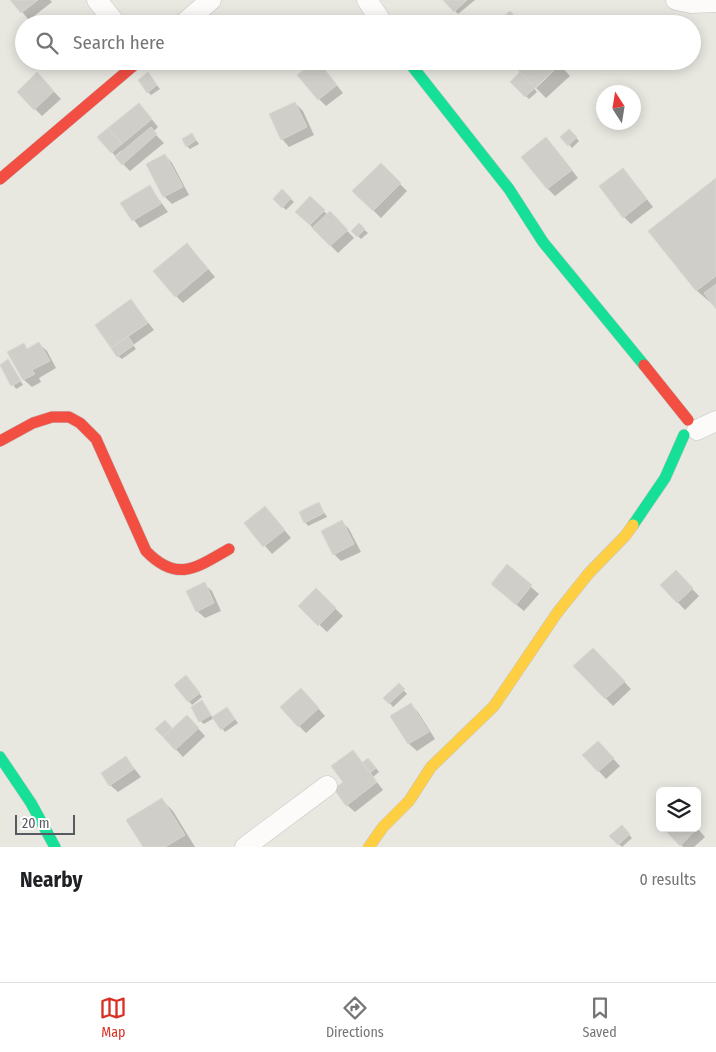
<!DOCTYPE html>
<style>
body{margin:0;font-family:"Fira Sans Condensed",sans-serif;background:#f6f6f6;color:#202124}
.controls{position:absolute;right:15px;bottom:15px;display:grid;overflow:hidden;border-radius:8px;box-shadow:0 2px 12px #0003}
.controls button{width:45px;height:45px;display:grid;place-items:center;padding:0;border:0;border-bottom:1px solid #e0e0e0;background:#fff;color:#202124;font:25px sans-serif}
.compass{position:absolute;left:596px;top:85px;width:45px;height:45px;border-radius:50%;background:#fff;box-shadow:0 2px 12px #0003;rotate:348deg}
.scale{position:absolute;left:15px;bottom:12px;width:60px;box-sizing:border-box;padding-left:5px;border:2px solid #575b61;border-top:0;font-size:14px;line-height:18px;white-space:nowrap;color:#575b61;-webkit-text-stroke:4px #fff;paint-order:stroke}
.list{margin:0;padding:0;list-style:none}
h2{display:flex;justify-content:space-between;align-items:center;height:65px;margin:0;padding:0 20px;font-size:21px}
h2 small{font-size:16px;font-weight:400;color:#757577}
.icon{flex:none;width:28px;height:28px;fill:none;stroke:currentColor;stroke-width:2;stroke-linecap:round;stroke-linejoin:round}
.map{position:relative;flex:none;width:716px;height:847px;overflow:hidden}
.search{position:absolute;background:#fff;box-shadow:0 2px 12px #0003;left:15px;right:15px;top:15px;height:55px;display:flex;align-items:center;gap:12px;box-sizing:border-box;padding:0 18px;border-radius:28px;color:#757577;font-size:19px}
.sheet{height:135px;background:#fff}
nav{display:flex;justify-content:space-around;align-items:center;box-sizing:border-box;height:70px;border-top:1px solid #e0e0e0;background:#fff;font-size:14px;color:#757577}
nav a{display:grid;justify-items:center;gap:2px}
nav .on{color:#d93025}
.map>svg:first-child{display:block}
.shadow{fill:#0003}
.building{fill:#cfcec9;stroke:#d8d6d0}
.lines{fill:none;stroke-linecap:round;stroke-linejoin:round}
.street-casing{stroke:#c5c6c5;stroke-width:21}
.fast-casing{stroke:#c4c5c4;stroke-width:12}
.slow-casing{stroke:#c4c5c4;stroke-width:12}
.jam-casing{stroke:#c4c5c4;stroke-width:12}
.street{stroke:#fcfbfa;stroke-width:20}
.fast{stroke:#16e098;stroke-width:11}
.slow{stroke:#ffcf43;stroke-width:11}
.jam{stroke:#f24e42;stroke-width:11}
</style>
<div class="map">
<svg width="716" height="847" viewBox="0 0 716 847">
<rect width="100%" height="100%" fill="#e8e7e0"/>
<path class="shadow" d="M12 0H50L52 2 29 20Z
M445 0H475L458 14Z
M560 65 570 76 546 98 536 88Z
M324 69 343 93 326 106 319 99Z
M522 73 537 92 529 99 512 82Z
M37 74 61 99 42 116 18 92Z
M151 77 160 89 151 95 148 92Z
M295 103 303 111 314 135 289 147 282 139Z
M146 112 158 127 153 132 164 143 130 171 123 164 121 151 115 156 112 152Z
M569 130 579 141 572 148 562 137Z
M192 135 199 144 190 149 187 146Z
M553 146 578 178 555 196 547 188Z
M165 155 172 163 189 195 172 204 164 196 147 164Z
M381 165 407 191 381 218 354 191Z
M623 169 653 207 631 224 624 217Z
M716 180V307L697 291 650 231Z
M150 187 168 212 140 228 122 204Z
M282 191 294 202 286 210 275 199Z
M310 198 328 215 330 213 354 238 338 253 297 212Z
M359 225 368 233 361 239 353 231Z
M194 252 215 277 183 303 176 296Z
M131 301 154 330 133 345 136 349 122 359 118 356Z
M39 344 47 351 56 368 39 378 41 382 32 387 24 380 9 352 23 345 28 350Z
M8 361 23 385 16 389 1 365Z
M319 504 327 517 308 526 305 522Z
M265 507 291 538 272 554 245 523Z
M342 522 349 529 361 552 341 561 334 554Z
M507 566 539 594 524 611 500 591Z
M676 572 699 596 685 610 661 585Z
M204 584 212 591 221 611 205 618 197 611Z
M316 590 343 616 327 632 300 606Z
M593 649 631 689 613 706 575 666Z
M189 680 202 697 192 705 175 685Z
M399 685 407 694 393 707 385 698Z
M308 697 325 716 306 733 299 726Z
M202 702 213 718 230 712 238 723 225 732 214 718 204 724 200 721Z
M411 705 418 712 435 739 417 751 409 744 392 716Z
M187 716 205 736 183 757 157 729 165 722 173 729Z
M605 750 620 766 606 779 584 755Z
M126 758 141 777 118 792 110 785Z
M363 763H372L379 772 373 777 383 790 355 812 347 805 344 782Z
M162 800 173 811 195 847H144Z
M622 827 632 838 622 847 611 836Z
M665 828H697L705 837 694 847H683Z"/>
<path class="building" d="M10 0H38L21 13Z
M443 0H467L454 12Z
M510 11 522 24H496Z
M314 61H318L337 85 318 100 297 75Z
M509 61H557L560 64 535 88Z
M37 72 54 91 34 110 17 92Z
M148 72 157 85 147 93 138 80Z
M520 72 535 88 525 97 510 82Z
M295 102 307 127 281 140 269 114Z
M139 103 152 119 122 144 108 128Z
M151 127 157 134 122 165 115 157Z
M108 128 122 144 111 153 97 137Z
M569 129 577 137 568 146 560 137Z
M192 133 196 140 186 147 182 139Z
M546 137 572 170 547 189 521 157Z
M165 154 183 187 163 197 146 164Z
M381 163 401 183 373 211 352 191Z
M623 168 647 199 623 218 599 186Z
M716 178V276L696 291 648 231Z
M150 185 161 204 132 221 120 203Z
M282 189 291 198 282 208 273 199Z
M310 196 325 210 310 225 295 212Z
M330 211 348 230 330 246 312 228Z
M359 223 365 229 357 237 351 231Z
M187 243 208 269 175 297 153 271Z
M716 284V309L704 293Z
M131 299 148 323 111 348 95 325Z
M128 336 134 345 117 357 111 348Z
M39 342 50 361 32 370 35 374 23 380 7 352 24 343 27 349Z
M8 359 21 381 11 386 0 365Z
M319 502 324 513 304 523 299 512Z
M265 506 285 530 263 547 244 523Z
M342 520 354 544 333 555 321 531Z
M507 564 532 585 516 605 491 584Z
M676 570 693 588 677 603 660 585Z
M205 582 214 603 196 612 186 591Z
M316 588 336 608 318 626 298 606Z
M593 648 625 681 605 699 573 666Z
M186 675 200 693 188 702 174 685Z
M399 683 405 689 389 704 383 698Z
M301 688 319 708 298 727 280 707Z
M202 700 211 715 199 722 191 707Z
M411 703 429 732 408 744 390 716Z
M227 707 235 719 221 730 212 717Z
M187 715 199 728 175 750 163 737Z
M165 720 172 728 163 737 155 729Z
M598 741 614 758 598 772 582 755Z
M353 750 377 782 346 806 334 789 343 782 331 766Z
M126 756 134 769 109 786 101 773Z
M368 758 376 768 370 773 362 763Z
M162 798 185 835 165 847H143L126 820Z
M622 825 630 834 618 845 609 836Z
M697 827 698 828 680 846 663 828Z"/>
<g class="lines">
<defs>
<path id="street" d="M97 0 116 24
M367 0 383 24
M676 0 691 3 716 2
M183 24 211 0
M697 430 716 421
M245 847 327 786"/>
<path id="fast" d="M408 61 509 189 543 242 644 365
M633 525 665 478 684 435
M0 757 31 803 55 847"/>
<path id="slow" d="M369 847 383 827 409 801 431 767 494 706 557 613 589 573 625 536 633 525"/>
<path id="jam" d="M0 179 139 61
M644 365 688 420
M0 441 33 423 52 417H69L80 423 96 439 146 551C177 583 196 568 229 549"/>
</defs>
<use href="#street" class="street-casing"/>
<use href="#fast" class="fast-casing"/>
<use href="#slow" class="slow-casing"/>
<use href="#jam" class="jam-casing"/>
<use href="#street" class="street"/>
<use href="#fast" class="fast"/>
<use href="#slow" class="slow"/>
<use href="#jam" class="jam"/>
</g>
</svg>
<div class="controls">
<button><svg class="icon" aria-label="layers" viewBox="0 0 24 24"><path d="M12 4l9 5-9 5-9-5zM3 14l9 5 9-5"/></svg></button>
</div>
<svg class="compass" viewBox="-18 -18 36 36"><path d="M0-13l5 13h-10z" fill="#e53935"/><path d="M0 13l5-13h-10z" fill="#757577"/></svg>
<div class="scale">20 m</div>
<div class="search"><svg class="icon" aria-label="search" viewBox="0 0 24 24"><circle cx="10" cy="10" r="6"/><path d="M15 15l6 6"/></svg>Search here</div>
</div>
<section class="sheet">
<h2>Nearby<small>0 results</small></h2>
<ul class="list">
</ul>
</section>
<nav>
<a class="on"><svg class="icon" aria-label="map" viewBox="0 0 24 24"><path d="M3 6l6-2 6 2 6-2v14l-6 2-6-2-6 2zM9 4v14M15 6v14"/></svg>Map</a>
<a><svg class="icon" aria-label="directions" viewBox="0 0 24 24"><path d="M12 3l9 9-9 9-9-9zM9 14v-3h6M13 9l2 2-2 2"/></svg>Directions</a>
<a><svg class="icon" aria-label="saved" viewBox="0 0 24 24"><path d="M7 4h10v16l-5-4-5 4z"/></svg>Saved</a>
</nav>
